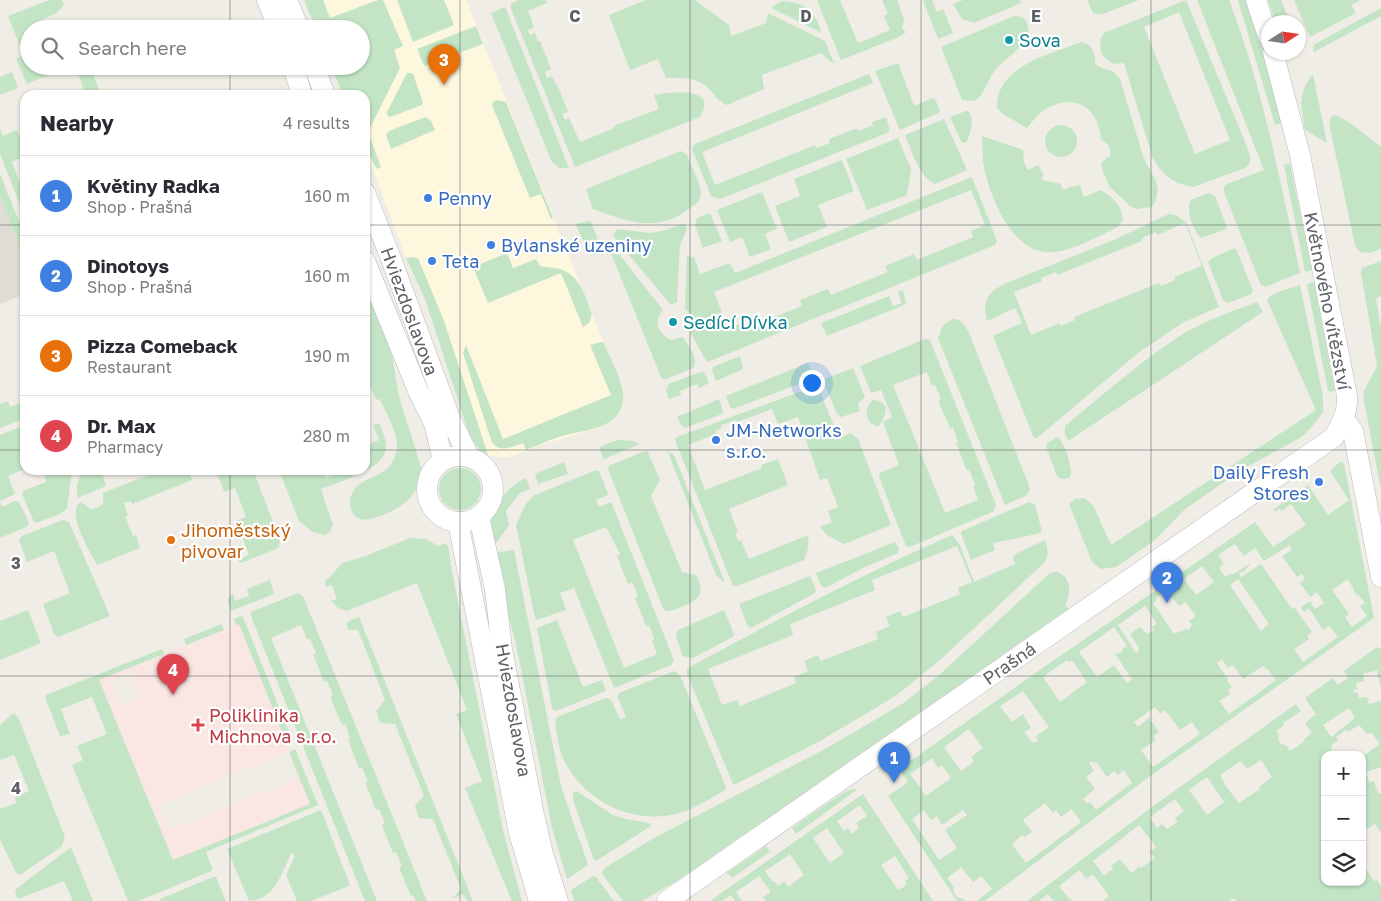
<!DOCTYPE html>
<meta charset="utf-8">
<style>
body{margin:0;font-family:"Golos Text",sans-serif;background:#f7f7f7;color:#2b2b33}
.controls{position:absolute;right:15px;bottom:15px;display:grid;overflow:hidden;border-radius:10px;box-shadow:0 1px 4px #0004}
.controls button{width:45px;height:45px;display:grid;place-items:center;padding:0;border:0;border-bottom:1px solid #e1e1e2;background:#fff;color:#2b2b33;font:25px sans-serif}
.compass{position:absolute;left:1261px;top:15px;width:45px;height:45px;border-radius:50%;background:#fff;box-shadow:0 1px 4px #0004;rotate:78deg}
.you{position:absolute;left:811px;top:382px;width:18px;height:18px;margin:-12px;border:4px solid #fff;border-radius:50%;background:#1a73e8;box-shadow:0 0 0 8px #1a73e833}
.badge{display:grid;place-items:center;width:32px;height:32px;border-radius:50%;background:#0b8043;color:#fff;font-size:16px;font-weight:700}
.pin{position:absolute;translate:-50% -41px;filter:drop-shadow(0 1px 2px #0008)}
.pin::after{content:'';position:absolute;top:26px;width:18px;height:15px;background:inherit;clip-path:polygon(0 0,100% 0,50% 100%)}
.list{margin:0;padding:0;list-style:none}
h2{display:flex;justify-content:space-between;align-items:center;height:65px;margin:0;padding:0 20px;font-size:21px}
h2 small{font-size:16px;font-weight:400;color:#7c7c81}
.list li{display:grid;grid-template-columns:32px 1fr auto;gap:15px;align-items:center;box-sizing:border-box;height:80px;padding:0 20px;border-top:1px solid #e1e1e2}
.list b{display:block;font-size:19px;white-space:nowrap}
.list p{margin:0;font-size:16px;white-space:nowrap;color:#7c7c81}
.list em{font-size:16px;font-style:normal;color:#7c7c81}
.icon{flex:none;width:28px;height:28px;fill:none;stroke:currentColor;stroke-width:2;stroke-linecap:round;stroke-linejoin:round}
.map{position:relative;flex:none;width:1381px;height:901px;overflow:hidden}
.search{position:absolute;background:#fff;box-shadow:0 1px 4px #0004;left:20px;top:20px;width:350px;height:55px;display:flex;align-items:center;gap:12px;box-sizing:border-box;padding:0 18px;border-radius:28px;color:#7c7c81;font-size:19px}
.panel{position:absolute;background:#fff;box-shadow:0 1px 4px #0004;left:20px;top:90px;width:350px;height:385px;border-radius:15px}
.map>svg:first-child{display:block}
.commercial{fill:#fcf7dd}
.education{fill:#dfdcd4}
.medical{fill:#fae6e3;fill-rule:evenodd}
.green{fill:#c3e5c5;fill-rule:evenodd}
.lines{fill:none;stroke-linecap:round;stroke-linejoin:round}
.minor-casing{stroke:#b8babf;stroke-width:21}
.minor{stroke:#fff;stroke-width:20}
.grid{fill:none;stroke:#5d6065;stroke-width:1;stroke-opacity:0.55}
.culture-dot{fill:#0f9aa8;stroke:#fff;stroke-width:2}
.shop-dot{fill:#3f7fe0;stroke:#fff;stroke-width:2}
.food-dot{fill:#e8710a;stroke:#fff;stroke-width:2}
.health-dot{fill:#e0444e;stroke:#fff;stroke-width:2}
.labels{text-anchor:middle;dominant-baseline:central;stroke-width:4.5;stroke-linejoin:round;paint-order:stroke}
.culture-label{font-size:18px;fill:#0d838f;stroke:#fff;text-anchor:start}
.shop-label{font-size:18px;fill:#366cbe;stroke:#fff;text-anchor:start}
.street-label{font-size:18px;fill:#5d6065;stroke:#fff}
.food-label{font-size:18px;fill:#c56008;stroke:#fff;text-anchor:start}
.health-label{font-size:18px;fill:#be3a42;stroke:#fff;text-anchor:start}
.grid-label{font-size:16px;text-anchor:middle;font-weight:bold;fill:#5d6065;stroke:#fff;stroke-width:4.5;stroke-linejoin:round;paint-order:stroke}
</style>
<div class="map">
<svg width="1381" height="901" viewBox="0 0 1381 901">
<rect width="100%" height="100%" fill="#efede5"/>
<path class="commercial" d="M304 0H466L622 388 623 405 620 414 613 420 598 428 541 445 510 457H497L488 455 444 321 418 258 411 257 406 258 365 150V95H343L331 66H361V29H316Z"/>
<path class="education" d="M0 196 25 259V294L0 304Z"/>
<path class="medical" d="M239 624 310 804 173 860 99 679ZM130 673 140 697 120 705 110 681ZM288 752 298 778 168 830 158 805Z"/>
<path class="green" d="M49 0H62L64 5 55 14 34 23 36 29H29V46L21 49 8 16Z
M304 0H323L330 18 378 0H383L403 46 394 50 400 68 369 130V135L381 167 377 169 365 148V95H343L331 66H361V29H316Z
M397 0H444L454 25 413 42Z
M519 0H546L547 3 528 11 534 27 528 30 530 35 535 33 538 42 540 41 551 69 545 72 547 78 552 76 556 84H557L568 112 562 114 565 120 569 118 580 142 612 129 616 125 659 109 654 95C670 92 719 85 700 117L575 167 511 9V4Z
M646 0H695L729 25 731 36 766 23 768 13 825 41 834 63H832L821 53 762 75 764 89 727 105C718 102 713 92 706 86 696 77 679 78 666 78L658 59 630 70 609 15Z
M817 0H840L858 43 890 30 884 16 888 14 882 0H897L904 19 902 29 906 32 899 37 841 60Z
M923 0H932L937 12 943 9 953 33 938 39Z
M963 0H1020L1021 3 974 23 962 19 953 4Z
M1087 0H1139L1103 14 1093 13Z
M1186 0 1246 144C1249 153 1254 162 1245 168L1193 187C1173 184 1161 174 1152 156L1124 63C1121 63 1118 64 1115 64 1101 61 1096 43 1104 33ZM1179 12 1230 140 1195 154 1144 27Z
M1197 0H1229C1263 87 1280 182 1300 273L1265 287 1261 285 1224 192V187L1227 184 1264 170Z
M1238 0H1246L1253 18 1282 123 1275 125Z
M1268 0H1281L1290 22H1276Z
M1294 0H1360L1351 5 1356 13 1310 37Z
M783 1C808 3 814 11 822 33L771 8 778 3Z
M505 7 569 168H559L552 162 491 13Z
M1381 8V16L1314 52 1313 47 1315 44Z
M1014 16C1020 16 1025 17 1027 23 1035 43 1005 57 996 69 989 78 985 91 978 99L973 101 962 100 941 47Z
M476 26 483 44 424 66 417 49Z
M1081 42C1092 44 1096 53 1095 64L1103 69C1112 69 1115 73 1120 79L1144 159 1155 179 1158 189 1156 200 1152 207 1137 209 1130 206 1109 186 1101 166 1102 162 1110 156C1111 147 1108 143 1101 140 1099 106 1072 91 1043 111 1037 115 1032 122 1027 128L1003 114 997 108C995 67 1050 54 1081 42Z
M29 53V66H71L27 84 16 59Z
M898 63 914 106 933 98 935 99 940 110 938 113 900 130 875 71Z
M75 66H90L101 95H86Z
M12 72 18 88 0 95V77Z
M407 73H411L413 74 423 102 422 105 390 117 387 115V112Z
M869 74 873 83 702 152 715 185 815 145 816 148 830 143 829 139 857 128 859 131 873 125 872 122 886 117 890 130 887 133 720 199 711 196 692 149 695 144Z
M1313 74 1327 143 1305 130C1301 106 1297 94 1313 74Z
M498 100 506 102 553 218 551 219 541 194 530 198 492 105 493 102Z
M966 111H968C976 120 970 132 967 142L962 143 950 117Z
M1333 115C1346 117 1370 139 1381 147V249L1370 253 1360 252 1355 245 1330 128V119Z
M426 117 431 121 435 130 391 149 386 135 389 131Z
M944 119 967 170 935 184C920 179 911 149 905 135Z
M1045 141a16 16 0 1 1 32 0a16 16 0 1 1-32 0Z
M0 129 3 136 17 130 19 136 25 134V161L23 157 12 162 25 197V206L21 207 0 154Z
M982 136 1023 150 1024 162 1028 170 1038 165 1043 174 1042 180 1061 184V187L1064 190 1070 187 1080 185 1084 197 1101 190C1113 198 1121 204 1123 219L1118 227C1098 236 1076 250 1054 252 1014 257 990 198 984 167 982 157 983 146 982 136Z
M898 138 911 169 907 195 867 210 846 159Z
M681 151 687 155C690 163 702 187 701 195 700 202 694 205 689 209 657 234 626 221 593 209L586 189Z
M842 160 854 191 818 205 827 227 789 242 775 206 800 196 794 179Z
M1290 164 1312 270 1305 272 1284 165Z
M0 174 25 236V259L0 196Z
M972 177 997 241 995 245 710 361 708 362 705 359 689 330C697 323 692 314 685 309L687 256 694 257 700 274 730 263 735 273ZM971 190 985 225 971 231 973 237 917 260 914 254 885 266 888 272 831 295 828 289 800 300 802 306 745 329 743 323 728 328 714 292Z
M762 192 777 229 765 234 771 249 750 257 742 237 730 242 717 210Z
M1208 193 1215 196 1227 227 1224 230 1201 238C1193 230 1185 210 1191 200Z
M710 213 722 241 703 248 695 225 697 218Z
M1169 214 1175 215 1186 222 1219 307 1184 322 1138 353 1037 438H1034L993 336 1022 323 1015 308 987 321C982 300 987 294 1004 284L1116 239ZM1185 223 1202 266 1174 277 1175 280 1161 286 1159 283 1074 317 1075 320 1061 326 1060 323 1031 335 1014 292 1042 281 1041 278 1056 272 1057 275 1142 241V238L1156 232 1157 235Z
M588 221 591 222 604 255H593L585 246 576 224Z
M682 224 685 225 687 229 680 245 677 302 671 305 613 236 617 229 649 233 663 231Z
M1235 248 1237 251 1253 291 1251 294 1228 303 1223 300 1208 262 1210 259Z
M613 252 619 254 663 310C653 321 658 334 671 340L683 337C688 345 700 359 693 368L666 379H663L661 377 611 253Z
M507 253 513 268 536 259 540 266C547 268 554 267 560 269 581 276 585 296 592 314L589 323 583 327 561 273 488 303 473 267Z
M411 257 418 258 444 321 488 455 476 446 469 434 425 299 406 258Z
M1381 261V296L1376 299 1381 328V490L1363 396 1364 391 1377 366 1361 273 1362 268Z
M1314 282 1335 391 1330 392 1328 391 1307 284Z
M1300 285 1323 396V412L1311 428 1300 438 1241 470 1184 510 1155 540 1116 567 1101 569 1092 562 1069 504 1075 499 1084 498 1093 505 1111 545 1316 410 1267 300C1273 291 1290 289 1300 285Z
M365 289 372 299 392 355 399 397 422 470C420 499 395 512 371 519 366 520 360 520 356 517 347 509 349 494 357 486 371 475 391 475 396 453 401 436 386 414 380 399L376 400 365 373V337L368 335 365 327Z
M903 290 906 303 902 306 827 336 821 323 889 296 893 306 902 303 898 292Z
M1257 302 1263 312 1068 441 1065 434V426C1104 394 1143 359 1186 332 1208 320 1233 311 1257 302Z
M953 319C962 319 965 326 969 333L1030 488 1027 495 1005 505 938 338 943 325Z
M925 339 930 340 996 505 994 511 910 547 906 546 879 477 880 473 899 465 883 422 892 417 881 390 871 393 860 366ZM927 372 932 386 935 385 941 399 938 401 950 428 953 427 958 442 956 443 967 471 969 470 975 484 973 486 978 500 945 513 893 385Z
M601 342 604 343C610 358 622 379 623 395 625 429 586 429 562 436 550 439 538 446 526 450L523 443C512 447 501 453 492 443L463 353 466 345 503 439 611 395 590 345Z
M740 356 743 369 716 381 712 371 713 367Z
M808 363 815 378 733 409 730 407 726 396Z
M853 368 865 397 858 403 860 411 841 417 837 414 824 383 825 379Z
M700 372H704L709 383 699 388 697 384 680 391 681 395 669 399 666 390 669 384Z
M813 387 819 389 839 438 851 433 858 439 891 525 844 544 827 535 820 527 832 522 828 511 838 507 827 478 820 480 798 417 778 424 772 409 737 422 736 420 721 425 722 428 715 431 716 434 688 445 705 490 762 468 761 465 778 459 788 485 729 509 738 532 735 533 738 541 741 540 749 559 808 535C809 545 808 552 804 560L737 586H733L675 440 677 437Z
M719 399 723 411 722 414 685 428 681 425 677 417Z
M873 400C891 401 886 415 880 425L876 426C864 421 864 408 873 400Z
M8 401 10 407 25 401V418L0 428V404Z
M379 423C382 431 387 440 386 449 383 470 338 482 321 489L333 525 330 532 325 535 313 532 299 521 279 470H322L326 478 346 470H365V446L379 440 373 425Z
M25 425V469L8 476 15 494 0 501V435Z
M1058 437C1064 443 1074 469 1070 477 1066 480 1061 480 1057 476L1046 446 1047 443Z
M617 440 632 441 640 444 604 459 599 447Z
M647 450 660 480 651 496 682 572 696 575C706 595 699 599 681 607 676 609 672 612 666 611L663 608 608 469 609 466Z
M668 452 674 455 725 583 716 575Z
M1341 461 1344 464 1374 618 1149 777 985 901H977L992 889 981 876 973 882 961 867 947 878 954 887 953 891 958 898H962L965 901H957L888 796 908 782 899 769 1047 665 1255 522 1273 547 1306 525 1291 504 1282 511 1280 508 1275 512 1273 510 1308 485 1328 515 1349 500 1330 471ZM1235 544 1244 556 1255 548 1264 561 1290 545 1292 550 1282 556 1297 577 1302 574 1305 579 1300 583 1310 597 1317 592 1324 603 1315 609 1310 601 1301 607 1304 612 1309 608 1323 630 1329 626 1338 637 1303 662 1294 649 1309 639 1307 636 1312 632 1294 607 1292 609 1261 564 1241 577 1239 574 1246 570 1245 569 1250 565 1249 564 1234 574H1230L1225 577 1219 568 1224 564 1218 555ZM1202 566 1214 582 1196 595 1184 579ZM1238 579 1269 624 1261 631 1230 585ZM1348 579 1357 596 1359 595 1365 603 1360 606 1367 616 1352 627 1345 617 1349 614 1332 590ZM1167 590 1179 606 1186 602 1196 616 1189 621 1192 625 1189 630 1186 629 1174 634 1153 603 1157 600 1156 598ZM1145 606 1157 624 1152 627 1154 630 1147 634 1140 627 1130 634 1139 648 1138 650 1139 652 1136 653 1118 625ZM1114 627 1127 646 1122 649 1123 652 1115 654 1132 679 1127 683 1114 665 1097 677 1079 652ZM1222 659 1228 668 1233 665 1243 679 1263 666 1266 669H1268L1276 680 1229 714 1219 701 1230 694 1228 689 1232 687 1227 681 1228 679 1217 663ZM1067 660 1069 662 1072 660 1087 682 1060 702 1043 677ZM1023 691 1049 727 1036 736 1038 741 1033 743 1024 732 1031 728 1023 714 1012 722 1000 706ZM1155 707 1160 714 1165 710 1180 730 1192 722 1200 734 1153 767 1141 750 1156 740 1153 736 1159 732 1149 718 1138 727 1134 722ZM969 729 983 748 971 757 974 762 961 771 944 747ZM932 758 938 768 942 765 951 778 926 796 910 774ZM1092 761 1093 763 1096 762 1107 777 1114 771 1118 775 1124 770 1132 783 1096 810 1090 802 1087 804 1083 799 1095 789 1086 777 1094 771 1089 763ZM1045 803 1053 813 1056 810 1061 817 1071 809 1081 822 1026 863 1012 844 1022 835 1025 837 1032 832 1023 820ZM924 810 931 820 937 816 942 825 963 810 967 815 945 830 957 848 939 860 912 819Z
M564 462 568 474 538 484 535 474Z
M439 489a21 21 0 1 1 42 0a21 21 0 1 1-42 0Z
M59 470H72L67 509 60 514 36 523 34 522 22 494 23 491 46 482 44 476Z
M88 470H101L106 486 78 498C75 488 78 474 88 470Z
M161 470H188L192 480 132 504 131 501 124 503 128 516 125 517 133 536 136 535 140 548 97 565C90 552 65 511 81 502L91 509 97 508 103 504V493Z
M216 470H253L280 540 279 547 276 549 241 563 237 560 249 555 236 521 246 517 235 488 224 492Z
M596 470 599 471 608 493V495L596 500 599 507 611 502 612 504 674 660 671 665 614 688 574 588 560 593 566 610 537 620 535 618 516 525 526 504 533 496ZM606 527 620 554 617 556 628 584 632 582 638 596 635 598 646 626 649 625 654 639 652 641 657 654 624 668 573 540Z
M526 478 530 489 520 493 506 511 509 525 497 542 489 543C488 516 500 490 526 478Z
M15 501 19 502 29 523 28 526 0 538V502L2 507Z
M1029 502 1035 505 1042 531 1037 534 993 543 995 550 971 560 961 534 962 531Z
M63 520 69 522 110 616 58 637 54 634 43 604 70 593 54 551 27 562 19 540 22 536Z
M952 535 960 545 974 582 1015 564 1013 558 1015 554 1045 540C1048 549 1049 556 1044 563L941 659 897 695 820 741 736 784H733L687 674V670L688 668C775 621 862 574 952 535ZM957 546 972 582 958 588 960 594 903 617 900 611 886 617 890 626 876 632 878 639 821 661 818 655 804 661 808 671 794 677 796 683 740 706 737 700 722 705 708 669 793 635 790 624 875 590 872 580Z
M410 538 426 539 438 546 445 543 449 548 450 561 503 830 522 901H512L465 788 482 781 456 714 467 710 417 583 347 611 338 608 331 601 337 599 332 585 326 587 325 580 328 579 342 563 363 557Z
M895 542 899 549 898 553 865 567 825 588 820 584 816 573Z
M514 550 561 786 588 865 567 879 552 828 516 644 492 553Z
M1057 572C1071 576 1072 594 1065 604L1068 609 680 879 642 901H623L602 874 603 869 654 838 825 749 902 704 938 676 1050 573Z
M810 576 816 590 815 593 751 628 748 626 739 604Z
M270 580 274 594 231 611 228 602V598L233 594 235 601 249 596 247 589Z
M298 593 303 596 427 901H416L413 895 411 896 399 868 402 866 396 852 393 853 382 825 385 823 379 809 376 810 365 782 368 781 362 767 359 768 348 740 350 738 345 724 342 725 330 697 333 695 327 681 324 682 313 654 316 653 310 639H307L301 625 271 638 377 901H365L251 616V612Z
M28 610 41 643 0 660V621Z
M724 610 734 634 733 637 693 658 683 656 676 637 678 630Z
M241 616 243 617 292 740V741L287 744 239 624 236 625 234 619Z
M359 617 473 901H467L463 894 452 899 461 889 433 819 419 818 415 806 424 796 395 724 380 723 376 711 385 700 358 630H348L347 624 349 621Z
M557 620 583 687 602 680 606 691 556 711 553 710 552 708 537 628Z
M221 624 224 630 186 645 184 639Z
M1377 647 1381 649V689L1377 670 1363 674 1364 681 1356 683 1357 689 1353 690 1354 693 1357 692 1359 698 1367 697 1369 704 1381 701V767L1366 772 1369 782 1374 781 1378 793H1381V833L1375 824 1362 832V757L1380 744 1372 733 1367 734 1359 725 1348 732 1346 730 1336 737 1338 740 1332 745 1330 755H1325V882H1362V863L1374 881 1377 880 1381 886V901H1236L1234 898 1229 901H1103L1109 896 1093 874 1086 879 1080 870 1059 886 1070 900 1072 899 1073 901H1053L1048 894 1039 901H1027L1152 807 1296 704 1301 711 1283 723 1284 725 1276 731 1279 735 1278 739 1281 744 1286 745 1290 751 1305 741 1304 739 1312 733 1305 723 1316 714 1305 698 1333 678 1338 685 1348 678 1344 671ZM1349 708 1355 718 1331 737 1323 725ZM1261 760 1272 777 1259 787 1260 789 1239 803 1225 785 1220 775 1241 761 1247 769ZM1207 777 1224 802 1207 815 1189 790ZM1175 799 1184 811 1175 818 1178 821 1167 829 1162 824 1157 828 1150 817ZM1139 825 1156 847 1150 852 1155 858 1141 868 1140 866 1131 873 1120 859 1111 866 1113 869 1104 876 1093 861Z
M162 649 164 654 99 680 173 860 310 804 289 752 295 749 318 805 206 852 212 868V871L209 872 138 901H128L72 765 83 760 77 746 107 734 92 697 61 709 70 734 60 736 45 697 46 695Z
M674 671 680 675 726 787 724 791C709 799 693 810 676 814 629 825 581 799 562 756 558 745 557 733 555 722L557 717 606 698 611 700 620 719 626 717 617 696 619 693Z
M13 713 18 717 65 837 62 846 20 875 16 873 0 839V809L16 803 15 797 29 791 14 755 0 760V725Z
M853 789H858L796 834 792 828 846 791Z
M575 791 578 792 613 815 626 819 649 823 651 826 596 861 593 857 573 800V793Z
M863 794 933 901H766L763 897 771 892 759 876 736 892 742 901H735L731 895 722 901H710ZM860 805 867 816 856 823 859 828 852 834 848 828 844 831 837 821ZM827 828 844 853 830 863 813 838ZM790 854 804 875 788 887 785 881 778 886 774 881H772L765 871ZM895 856 909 878 905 881 907 885 898 890 881 865Z
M321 810 350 885 349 886 311 901H297L286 875 295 856 292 852C281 873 276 899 249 901L227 849Z
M766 846 770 852 732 878 727 873Z
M71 847 93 901H73L64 881 18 899 15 892 16 889Z
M593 876 596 877 614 901H574L571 890Z
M213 877H216L226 901H160V899Z"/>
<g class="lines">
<defs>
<path id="minor" d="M267 0 279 29
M287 0 299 29
M1256 0 1268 36
M293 66 302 95
M314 66 325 95
M365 193 390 256 450 418 469 457
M365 261 419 393 434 423 443 460
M1344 419 1353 431 1381 577
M427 489a33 33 0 1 1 66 0a33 33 0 1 1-66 0Z
M479 517 495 589 502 649 534 815 543 854 558 901
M458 522 519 833 539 901
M667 901 1334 437C1342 423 1348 412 1347 396L1300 155 1273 52"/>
</defs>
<use href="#minor" class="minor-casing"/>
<use href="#minor" class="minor"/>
</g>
<path class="grid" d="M230 0V29M460 0V901M690 0V901M921 0V901M1151 0V901M230 66V95M0 225H25M365 225H1381M0 450H25M365 450H1381M230 470V901M0 676H1381"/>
<g class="culture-dot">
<circle cx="1009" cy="40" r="5"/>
<circle cx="673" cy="322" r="5"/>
</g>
<g class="shop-dot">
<circle cx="428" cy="198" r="5"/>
<circle cx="491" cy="245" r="5"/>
<circle cx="432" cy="261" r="5"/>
<circle cx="716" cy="440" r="5"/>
<circle cx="1319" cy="482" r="5"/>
</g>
<circle class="food-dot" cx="171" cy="540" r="5"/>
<path class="health-dot" d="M195.5 717.5h5v5h5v5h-5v5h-5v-5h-5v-5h5z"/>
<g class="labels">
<g class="culture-label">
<text x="1019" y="40">Sova</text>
<text x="683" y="322">Sedící Dívka</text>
</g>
<g class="shop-label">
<text x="438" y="198">Penny</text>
<text x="501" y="245">Bylanské uzeniny</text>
<text x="442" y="261">Teta</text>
<text x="726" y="430">JM-Networks<tspan x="726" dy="21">s.r.o.</tspan></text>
<text x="1309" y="472" text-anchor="end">Daily Fresh<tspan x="1309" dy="21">Stores</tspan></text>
</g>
<g class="street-label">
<text transform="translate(1328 301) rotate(79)">Květnového vítězství</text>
<text transform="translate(410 311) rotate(70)">Hviezdoslavova</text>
<text transform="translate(1009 663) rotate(-35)">Prašná</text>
<text transform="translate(514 710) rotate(80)">Hviezdoslavova</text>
</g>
<g class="food-label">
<text x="181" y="530">Jihoměstský<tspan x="181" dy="21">pivovar</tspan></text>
</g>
<g class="health-label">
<text x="209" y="715">Poliklinika<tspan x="209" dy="21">Michnova s.r.o.</tspan></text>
</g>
</g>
<g class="grid-label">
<text x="575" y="22">C</text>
<text x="806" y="22">D</text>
<text x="1036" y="22">E</text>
<text x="16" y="569">3</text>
<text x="16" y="794">4</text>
</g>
</svg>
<div class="controls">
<button>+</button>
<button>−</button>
<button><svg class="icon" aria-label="layers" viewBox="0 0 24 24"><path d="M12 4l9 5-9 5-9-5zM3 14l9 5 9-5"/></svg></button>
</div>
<svg class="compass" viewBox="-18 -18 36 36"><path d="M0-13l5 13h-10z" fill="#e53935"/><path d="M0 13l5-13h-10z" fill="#7c7c81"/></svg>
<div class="you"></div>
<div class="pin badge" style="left:894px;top:783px;background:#3f7fe0">1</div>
<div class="pin badge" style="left:1167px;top:603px;background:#3f7fe0">2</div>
<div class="pin badge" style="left:444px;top:85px;background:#e8710a">3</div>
<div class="pin badge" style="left:173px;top:695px;background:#e0444e">4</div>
<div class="search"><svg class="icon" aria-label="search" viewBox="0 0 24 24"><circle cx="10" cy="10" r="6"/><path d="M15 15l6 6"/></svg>Search here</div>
<section class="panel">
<h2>Nearby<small>4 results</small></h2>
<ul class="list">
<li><span class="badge" style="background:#3f7fe0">1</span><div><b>Květiny Radka</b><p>Shop · Prašná</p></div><em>160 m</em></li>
<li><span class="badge" style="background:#3f7fe0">2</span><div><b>Dinotoys</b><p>Shop · Prašná</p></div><em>160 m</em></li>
<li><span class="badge" style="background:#e8710a">3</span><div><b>Pizza Comeback</b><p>Restaurant</p></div><em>190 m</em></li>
<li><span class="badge" style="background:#e0444e">4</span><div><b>Dr. Max</b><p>Pharmacy</p></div><em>280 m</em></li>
</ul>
</section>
</div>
